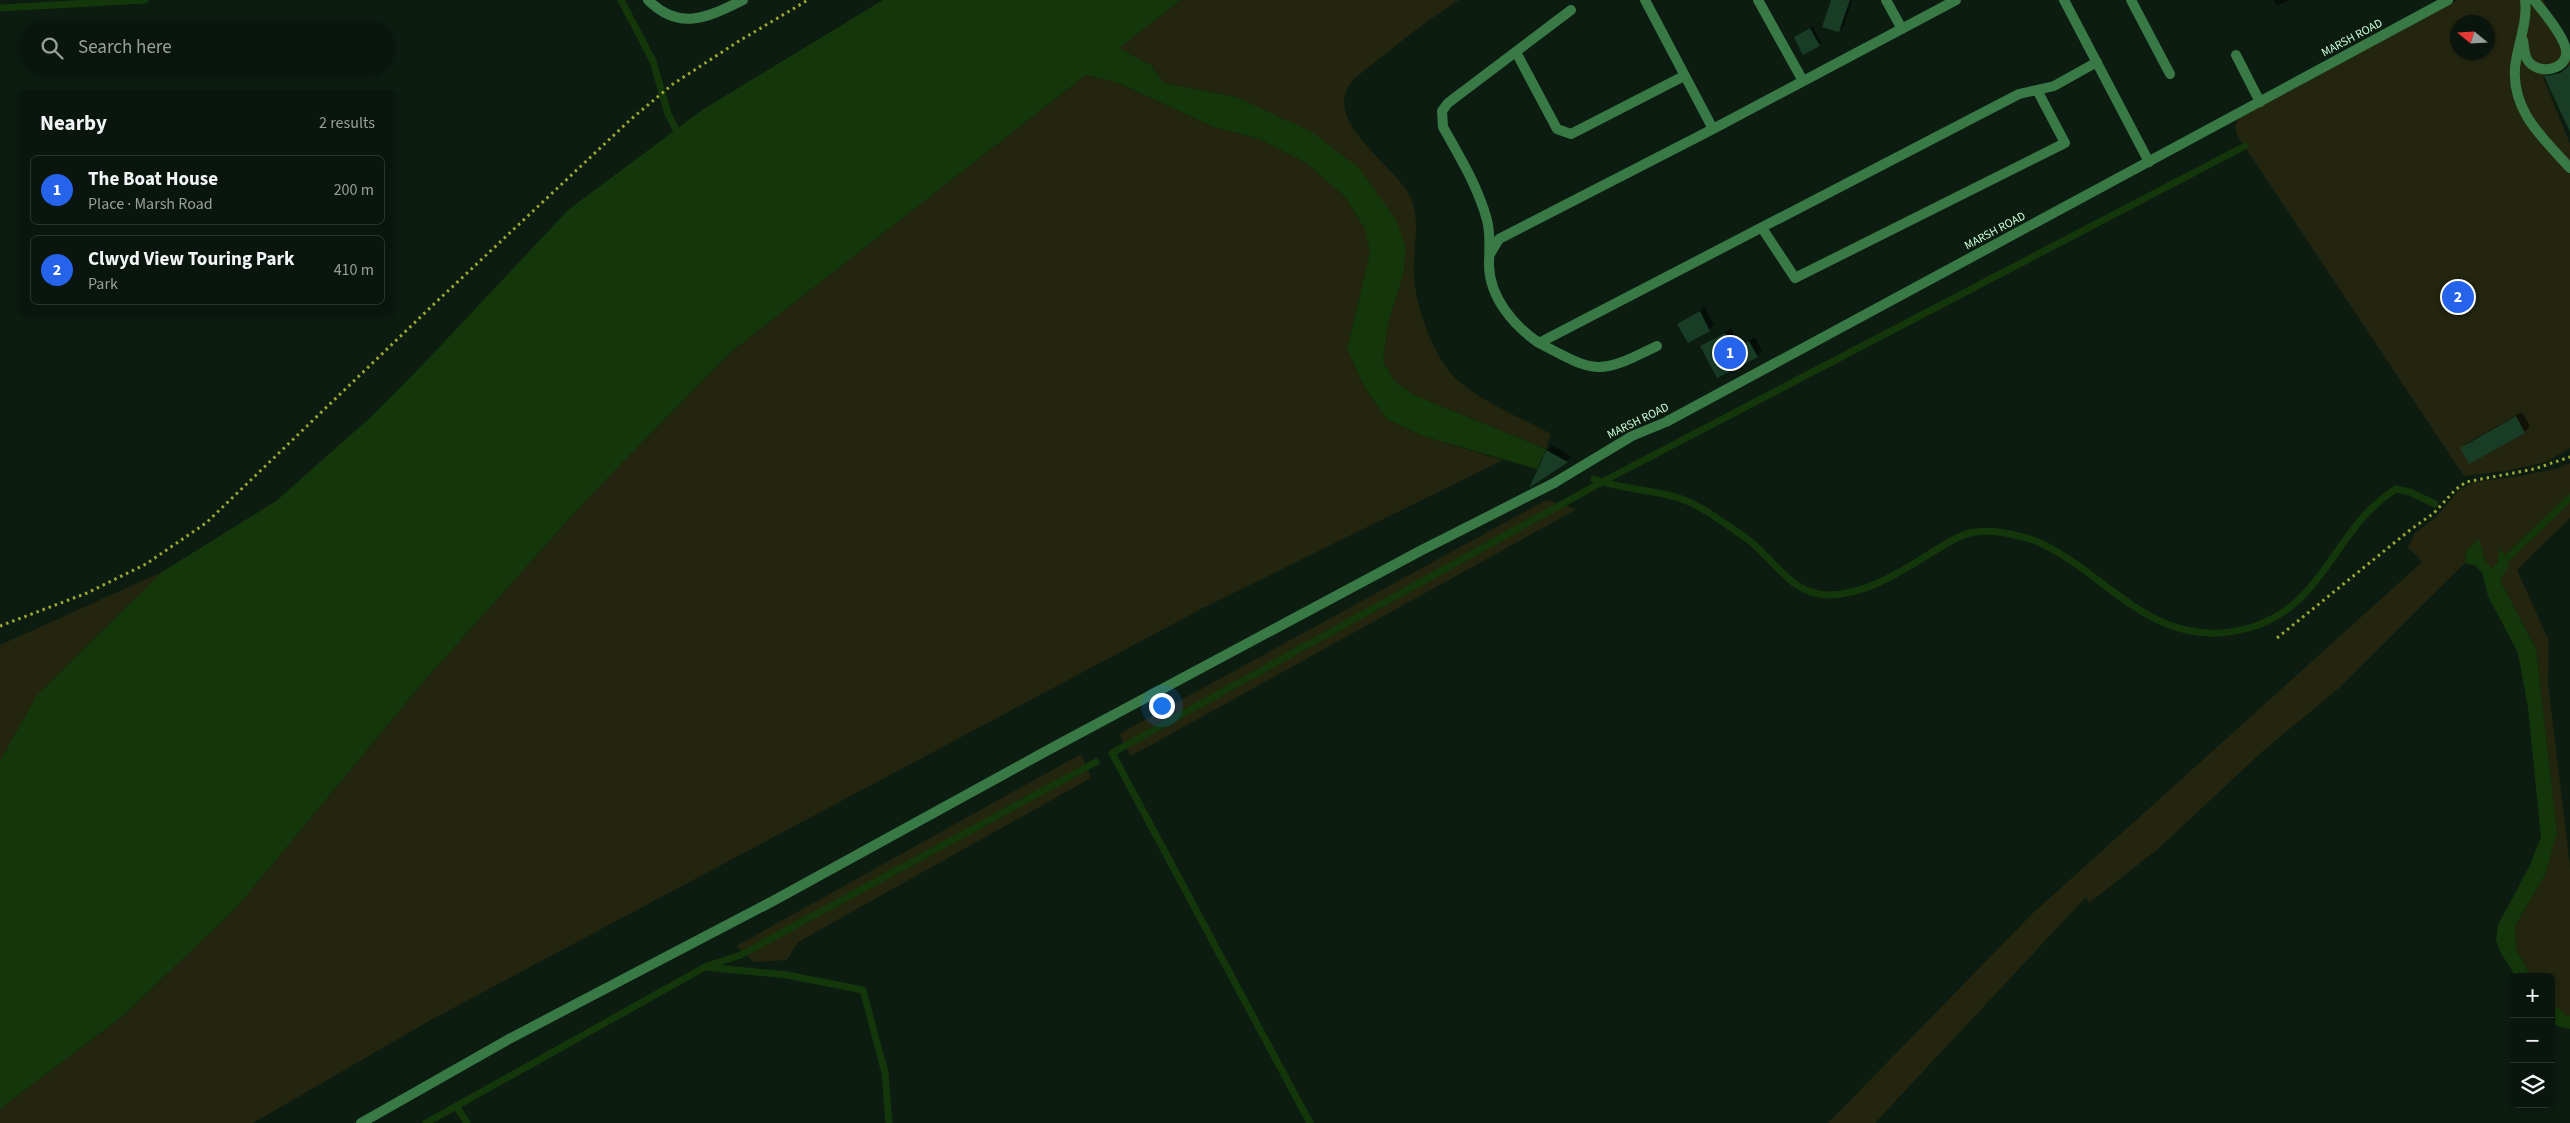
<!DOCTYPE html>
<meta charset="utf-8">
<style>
body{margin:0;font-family:"Source Sans 3",sans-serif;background:#17221b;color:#f1f3f6}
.controls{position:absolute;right:15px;bottom:15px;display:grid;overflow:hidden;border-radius:8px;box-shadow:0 1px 4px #0004}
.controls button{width:45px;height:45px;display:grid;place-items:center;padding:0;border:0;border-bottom:1px solid #29342e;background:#09150d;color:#f1f3f6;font:25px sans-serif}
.compass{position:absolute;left:2450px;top:15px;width:45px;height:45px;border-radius:50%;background:#09150d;box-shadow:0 1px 4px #0004;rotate:288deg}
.you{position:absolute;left:1161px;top:705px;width:18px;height:18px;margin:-12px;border:4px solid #fff;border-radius:50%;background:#1a73e8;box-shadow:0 0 0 8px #1a73e833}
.badge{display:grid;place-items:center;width:32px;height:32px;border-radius:50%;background:#2563eb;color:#fff;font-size:16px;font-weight:700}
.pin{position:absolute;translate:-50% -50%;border:2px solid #fff;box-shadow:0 1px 5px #0006}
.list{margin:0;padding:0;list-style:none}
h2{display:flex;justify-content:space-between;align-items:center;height:65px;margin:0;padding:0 20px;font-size:21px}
h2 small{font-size:16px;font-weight:400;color:#999f9d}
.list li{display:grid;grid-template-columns:32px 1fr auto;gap:15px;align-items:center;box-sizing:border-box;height:70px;margin:0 10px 10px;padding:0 10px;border:1px solid #29342e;border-radius:8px}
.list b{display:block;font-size:19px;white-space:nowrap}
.list p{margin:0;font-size:16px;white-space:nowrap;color:#999f9d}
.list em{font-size:16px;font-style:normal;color:#999f9d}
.icon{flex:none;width:28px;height:28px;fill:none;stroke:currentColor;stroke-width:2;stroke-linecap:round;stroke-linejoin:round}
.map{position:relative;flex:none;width:2570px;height:1123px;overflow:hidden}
.search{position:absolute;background:#09150d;box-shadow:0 1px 4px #0004;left:20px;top:20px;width:375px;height:55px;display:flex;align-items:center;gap:12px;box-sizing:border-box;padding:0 18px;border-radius:28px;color:#999f9d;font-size:19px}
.panel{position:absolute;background:#09150d;box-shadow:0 1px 4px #0004;left:20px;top:90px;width:375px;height:225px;border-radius:8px}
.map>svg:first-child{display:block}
.green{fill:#23250f;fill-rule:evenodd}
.water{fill:#13360a}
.shadow{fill:#0007}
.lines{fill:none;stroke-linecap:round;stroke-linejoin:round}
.stream{stroke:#13360a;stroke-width:7}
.building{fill:#193c26}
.path{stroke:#9ca832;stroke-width:3;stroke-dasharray:2.5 4;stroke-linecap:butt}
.service{stroke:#397946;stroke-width:10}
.minor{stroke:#397946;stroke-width:10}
.labels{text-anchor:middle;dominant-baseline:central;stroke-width:4.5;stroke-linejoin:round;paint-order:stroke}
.street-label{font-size:12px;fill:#c9fdd8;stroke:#0c1c11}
</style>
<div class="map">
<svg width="2570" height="1123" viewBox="0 0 2570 1123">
<rect width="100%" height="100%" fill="#0c1c11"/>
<path class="green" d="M1181 0H1459L1422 25 1355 78C1316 119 1393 162 1410 196 1422 221 1412 250 1414 278 1417 307 1429 342 1446 367 1466 396 1520 417 1551 434L1546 449 1416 396 1395 382 1383 362 1388 324 1404 271 1406 247 1236 97 1164 83 1151 65 1118 48Z
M2457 0H2543L2570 48V65L2543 77 2570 144V448L2546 462 2505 471 2464 476 2237 135 2235 126 2238 119ZM2458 22H2488V52H2458Z
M1086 75 1116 82 1214 127 1259 139 1306 163 1345 197 1365 229 1370 253 1347 349 1365 388 1387 419 1423 436 1503 460 1203 608 429 1021 253 1123H0V1109L124 1015 237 907 425 680 587 499 731 352Z
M2570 463V518L2517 570 2549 641 2548 683 2570 866V1028L2551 1001V977H2531L2516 949 2515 926 2545 875 2557 833 2536 649 2500 580 2505 560 2501 547 2498 562 2492 570 2485 561 2478 540 2466 551 2465 563 2339 688 2264 750 2158 849 2089 903 2086 897 1875 1123H1828L2032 914 2422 562 2408 547 2415 533 2435 518 2459 490 2474 482 2520 476 2556 469Z
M1546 500 1577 509 1131 756 1119 734Z
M276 501 0 819V645L162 572Z
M1081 754 1091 778 798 942 787 960 754 962 736 946Z"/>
<path class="water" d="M883 0H1181L1119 48 1151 65 1164 83 1236 97 1312 132 1359 168 1396 220 1406 247 1404 271 1388 324 1383 361 1395 382 1416 396 1546 449 1537 469 1423 436 1387 419 1365 388 1347 349 1370 253 1365 229 1345 197 1306 163 1259 139 1214 127 1116 82 1086 75 731 352 587 499 425 680 237 907 124 1015 0 1109V761L37 695 162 572 276 501 372 416 430 357 568 210 702 110Z
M2479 539 2485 561 2492 569 2498 562 2500 546 2509 566 2500 580 2536 649 2557 833 2545 875 2515 926 2516 949 2531 977H2516L2501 953 2496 940 2498 925 2529 867 2541 837 2528 708 2518 653 2488 596 2482 572 2474 565 2465 563 2466 551Z
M2551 1001 2565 1019H2570V1029L2557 1026 2551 1020Z"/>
<path class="shadow" d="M1832 0H1852L1844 26 1839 31Z
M2274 0H2289L2277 6Z
M1813 26 1821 43 1819 45 1795 37Z
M2570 65V103L2546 76 2551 71 2566 68Z
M1705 307 1714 325 1709 330 1679 324Z
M1731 328 1740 345 1755 337 1762 351 1757 356 1702 346Z
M2522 412 2530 426 2525 432 2469 463 2461 448 2467 443Z
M1552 445 1572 457 1532 485 1547 451Z"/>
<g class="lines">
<path class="stream" d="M621 0 653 61 668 114 676 129
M0 8 145 0
M1594 479C1622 490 1654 489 1682 499 1704 507 1726 525 1746 538 1774 558 1790 595 1829 595 1869 594 1903 570 1936 550 1946 544 1959 535 1970 533 1989 528 2012 534 2030 539 2047 544 2062 555 2076 564 2132 604 2174 649 2249 628 2325 607 2334 527 2396 489L2410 492 2435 504
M2505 560 2570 498
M707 966 741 955 1096 762
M2551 1007 2565 1019H2570
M456 1106 467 1123
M426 1123 705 967 787 975 863 990 885 1073 889 1123
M1310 1123 1112 753 1602 482 2245 146"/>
</g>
<path class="building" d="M1831 0H1850L1839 32 1822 27Z
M1810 28 1820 46 1803 55 1794 37Z
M2570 65V132L2544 76 2560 73Z
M1700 311 1710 331 1688 343 1677 324Z
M1725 333 1734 349 1749 341 1758 357 1717 378 1700 346Z
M2516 416 2525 433 2469 464 2460 448Z
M1546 450 1568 462 1529 488 1542 460Z"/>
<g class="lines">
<path class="path" d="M0 626 87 593 146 564 206 523 433 305 630 120 673 84 739 41 808 0
M2277 638 2410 530 2434 513 2455 490 2466 482 2534 469 2570 457"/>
<path class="service" d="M648 0C680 32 708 17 743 0
M1758 0 1803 81
M1886 0 1902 29
M2064 0 2149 162
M2131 0 2170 74
M2525 0C2528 23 2517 46 2515 68 2512 112 2543 138 2570 168
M1571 10 1448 103 1442 111 1443 127C1460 157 1478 187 1487 220 1491 235 1489 251 1489 266 1490 298 1514 326 1539 343L2019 94 2054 86 2097 62
M2523 40C2524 46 2524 54 2527 59 2536 76 2569 71 2566 50 2564 36 2543 11 2534 0
M1516 52 1557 129 1571 134 1684 76
M2236 55 2260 102
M1713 129 1956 0
M1762 228 1795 278 2065 143 2037 90
M1490 254 1499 239 1713 129 1645 0
M1539 343C1597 374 1598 375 1657 346
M361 1123 509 1039 773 901 1050 749 1420 551 1554 483"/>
<path class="minor" d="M1554 483 1632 436 1666 422 2448 0"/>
</g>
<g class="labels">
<g class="street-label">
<text transform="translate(2352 38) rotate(-28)">MARSH ROAD</text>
<text transform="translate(1995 231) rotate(-28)">MARSH ROAD</text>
<text transform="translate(1638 421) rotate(-26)">MARSH ROAD</text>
</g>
</g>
</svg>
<div class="controls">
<button>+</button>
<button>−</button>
<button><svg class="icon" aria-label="layers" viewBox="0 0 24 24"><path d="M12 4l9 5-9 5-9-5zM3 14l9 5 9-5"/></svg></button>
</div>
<svg class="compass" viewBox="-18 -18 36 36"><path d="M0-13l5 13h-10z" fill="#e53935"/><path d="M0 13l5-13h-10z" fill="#999f9d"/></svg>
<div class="you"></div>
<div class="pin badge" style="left:1730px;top:353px">1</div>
<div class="pin badge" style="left:2458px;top:297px">2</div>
<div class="search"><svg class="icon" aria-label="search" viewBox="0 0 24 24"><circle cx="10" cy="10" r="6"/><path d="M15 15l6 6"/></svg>Search here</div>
<section class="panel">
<h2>Nearby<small>2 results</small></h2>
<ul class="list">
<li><span class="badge">1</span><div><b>The Boat House</b><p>Place · Marsh Road</p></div><em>200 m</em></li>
<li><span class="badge">2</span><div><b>Clwyd View Touring Park</b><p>Park</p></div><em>410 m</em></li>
</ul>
</section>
</div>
